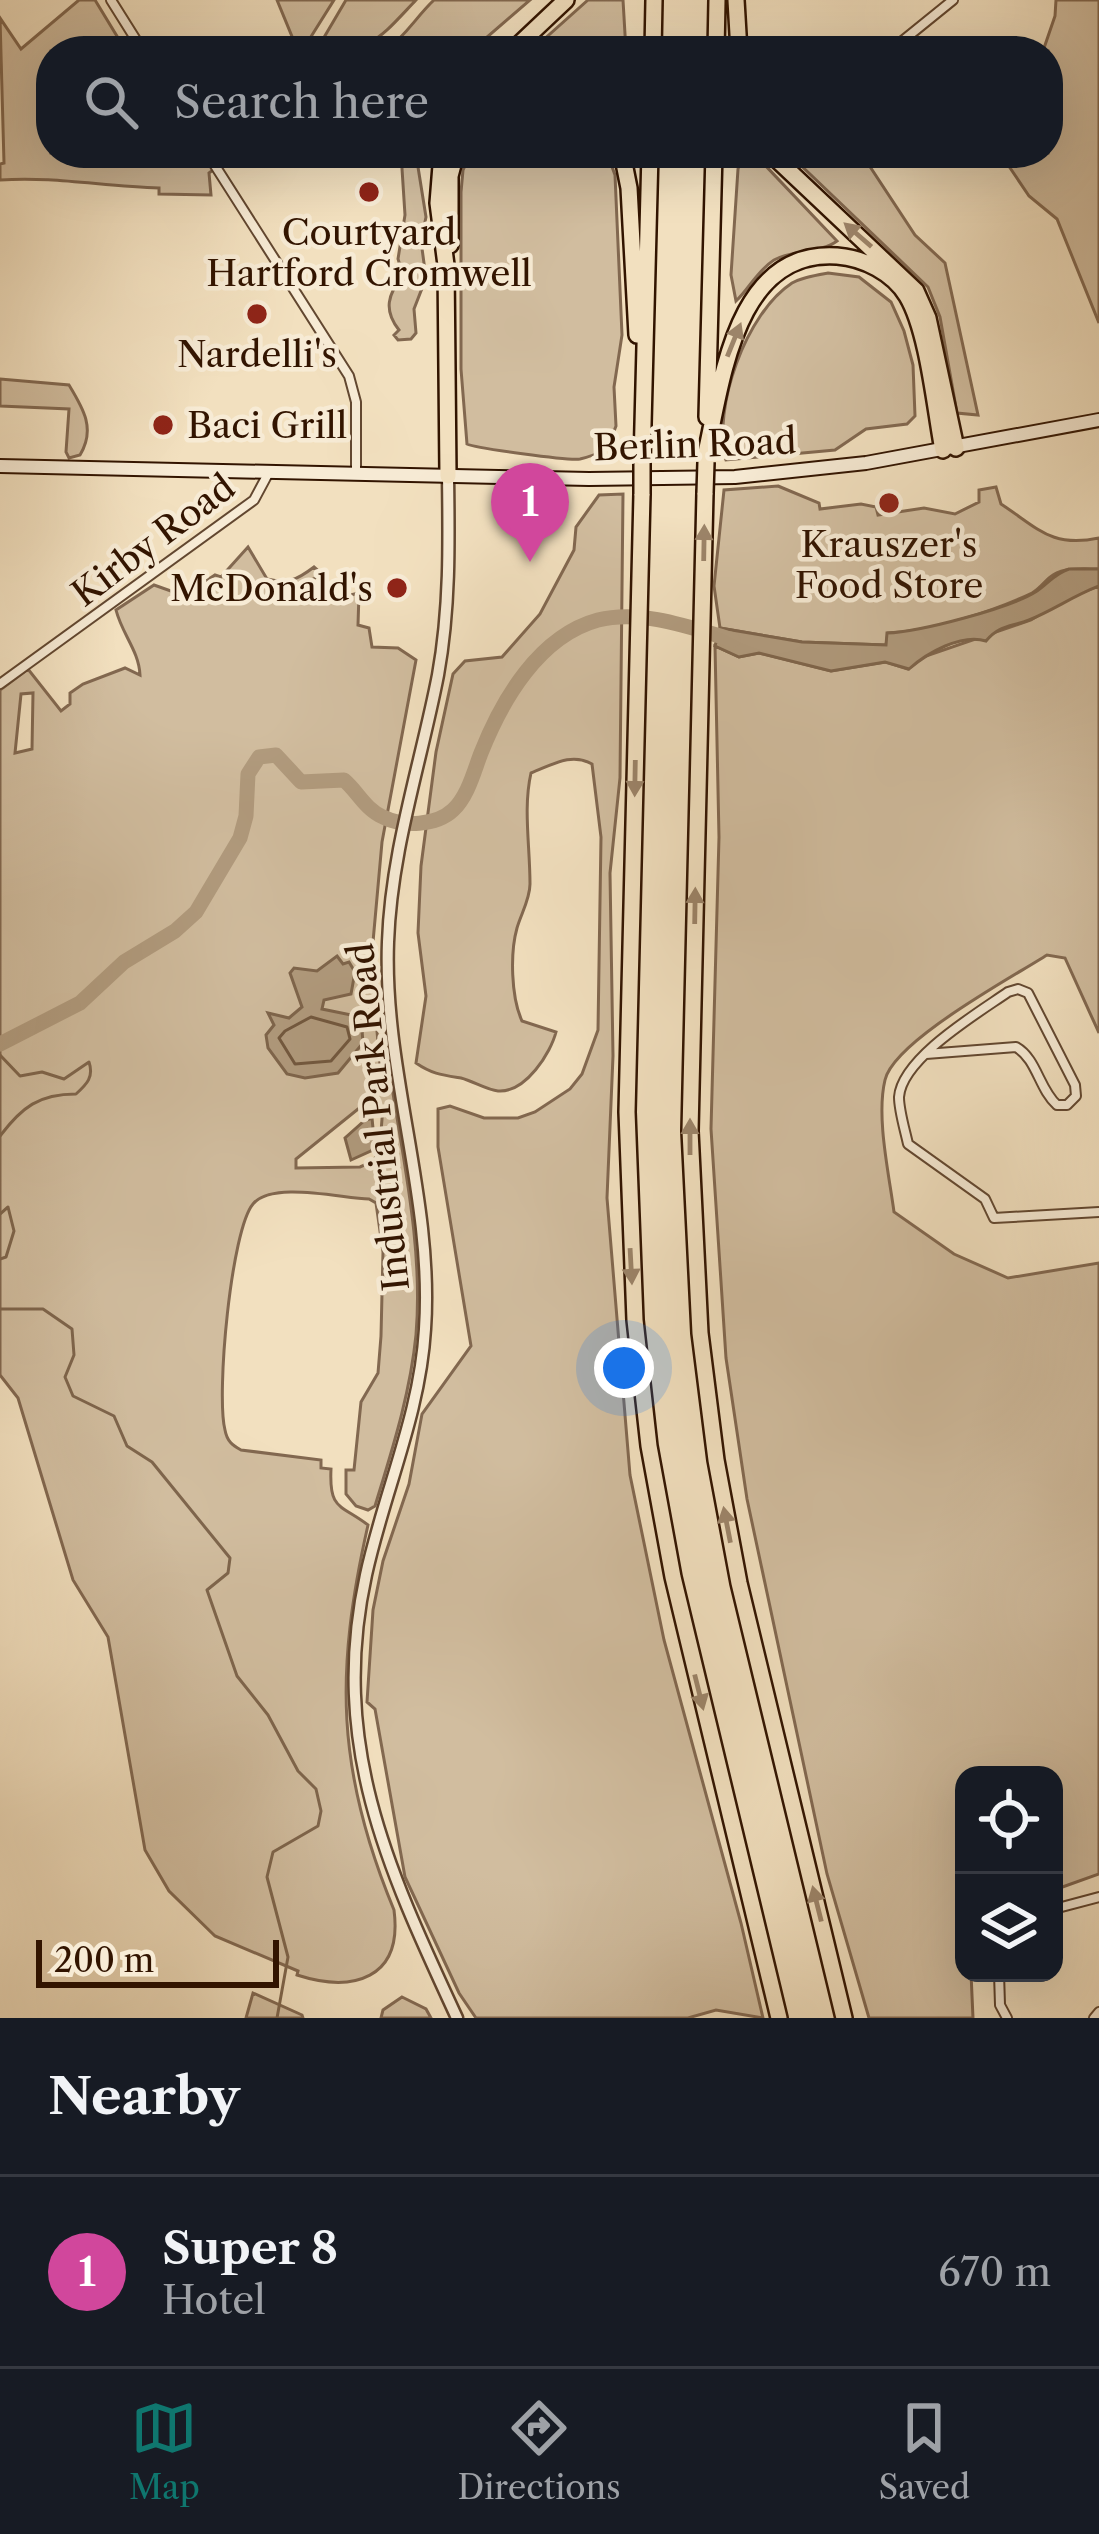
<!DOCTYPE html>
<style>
body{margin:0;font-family:"Libre Caslon Text",serif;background:#242831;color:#f1f3f6}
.controls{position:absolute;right:36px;bottom:36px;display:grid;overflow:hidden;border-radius:24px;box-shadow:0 12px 48px #0002}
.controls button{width:108px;height:108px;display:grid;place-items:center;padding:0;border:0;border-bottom:3px solid #363941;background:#171b24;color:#f1f3f6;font:60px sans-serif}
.scale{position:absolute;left:36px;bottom:30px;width:243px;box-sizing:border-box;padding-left:12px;border:6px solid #321400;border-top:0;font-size:33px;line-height:42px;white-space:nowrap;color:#321400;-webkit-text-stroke:9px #f7ebd5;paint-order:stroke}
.you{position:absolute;left:624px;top:1368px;width:42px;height:42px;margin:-30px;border:9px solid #fff;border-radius:50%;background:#1a73e8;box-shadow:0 0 0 18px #1a73e833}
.badge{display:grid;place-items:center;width:78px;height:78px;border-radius:50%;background:#0f766e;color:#fff;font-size:39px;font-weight:700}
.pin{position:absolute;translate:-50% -99px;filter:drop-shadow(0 3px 6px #0008)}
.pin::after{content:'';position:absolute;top:63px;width:42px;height:36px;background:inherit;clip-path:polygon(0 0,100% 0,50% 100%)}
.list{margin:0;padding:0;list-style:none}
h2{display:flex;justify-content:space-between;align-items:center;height:156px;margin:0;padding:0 48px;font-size:51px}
h2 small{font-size:39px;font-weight:400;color:#9ea1a6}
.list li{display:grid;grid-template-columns:78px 1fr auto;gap:36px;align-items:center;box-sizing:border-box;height:192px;padding:0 48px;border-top:3px solid #363941}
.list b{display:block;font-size:45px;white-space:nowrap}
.list p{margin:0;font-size:39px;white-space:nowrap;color:#9ea1a6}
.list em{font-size:39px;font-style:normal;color:#9ea1a6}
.icon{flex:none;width:66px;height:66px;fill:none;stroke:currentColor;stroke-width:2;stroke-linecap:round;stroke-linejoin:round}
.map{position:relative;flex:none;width:1099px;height:2018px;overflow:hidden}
.search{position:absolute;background:#171b24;box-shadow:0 12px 48px #0002;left:36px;right:36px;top:36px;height:132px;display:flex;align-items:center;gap:30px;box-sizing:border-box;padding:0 42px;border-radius:48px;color:#9ea1a6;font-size:45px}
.sheet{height:348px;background:#171b24}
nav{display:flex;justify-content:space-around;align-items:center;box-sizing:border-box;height:168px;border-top:3px solid #363941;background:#171b24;font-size:33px;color:#9ea1a6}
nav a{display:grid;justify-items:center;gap:6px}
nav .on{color:#0f766e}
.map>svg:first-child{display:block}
.green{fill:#d1bd9f;stroke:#826850;stroke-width:3;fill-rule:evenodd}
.water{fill:#b19b7e;stroke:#7e654c;stroke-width:3}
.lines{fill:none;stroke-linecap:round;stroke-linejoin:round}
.shore{stroke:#72583f;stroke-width:3}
.stream{stroke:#7e654c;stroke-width:3}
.river{stroke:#b19b7e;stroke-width:15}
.minor-casing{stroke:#624730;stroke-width:12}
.tertiary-casing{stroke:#624730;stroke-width:15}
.secondary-casing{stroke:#321400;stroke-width:16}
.motorway-casing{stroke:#321400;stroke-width:20}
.minor{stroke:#f7ebd5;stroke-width:8}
.tertiary{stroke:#f7ebd5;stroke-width:10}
.secondary{stroke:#f7ebd5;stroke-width:12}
.motorway{stroke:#f2e0bf;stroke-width:15}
.motorway-bridge-casing{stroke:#321400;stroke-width:20;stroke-linecap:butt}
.motorway-bridge{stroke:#f2e0bf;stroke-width:15}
.oneway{fill:#9c8469}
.poi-dot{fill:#8f2418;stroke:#f7ebd5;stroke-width:4.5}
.labels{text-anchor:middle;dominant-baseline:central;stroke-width:9;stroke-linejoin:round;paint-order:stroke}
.poi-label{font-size:36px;fill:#321400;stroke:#f7ebd5}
.street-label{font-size:36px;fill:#321400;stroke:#f7ebd5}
</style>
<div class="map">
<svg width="1099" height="2018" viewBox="0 0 1099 2018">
<rect width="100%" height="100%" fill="#f2e0bf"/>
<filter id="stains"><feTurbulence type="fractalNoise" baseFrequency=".00167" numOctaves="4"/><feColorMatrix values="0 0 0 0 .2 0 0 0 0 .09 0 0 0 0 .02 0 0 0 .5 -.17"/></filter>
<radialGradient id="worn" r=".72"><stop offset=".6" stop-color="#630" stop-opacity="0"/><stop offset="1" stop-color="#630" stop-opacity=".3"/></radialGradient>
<path class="green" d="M79 0H95L126 51H51V153H203L213 170 209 173 211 195 159 194V188C106 187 54 176 0 180V164L4 163 0 18 21 49Z
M277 0H334L302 51H298Z
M346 0H416C378 40 373 51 316 51Z
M434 0H530L471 51H385C406 36 416 17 434 0Z
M588 0H623L626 51H531Z
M1056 0H1099V323L1057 219 1029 196 1000 153H1048V51H1043L1055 16Z
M401 153H422L418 167 426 217 421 241 426 278 414 309 416 333 411 339 398 340 394 335 399 330C383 310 388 294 403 275L398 259 405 215Z
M471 153H607L615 175 622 335 614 387 616 426 607 449C599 453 589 457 580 459 569 461 475 448 467 444L461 369V192L463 170Z
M788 153H861L915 235 945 263 978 415 957 413 940 317 928 287Z
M749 161 762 162 837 241C821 253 794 249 774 260 757 271 749 289 736 301L731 275 738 169 740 163Z
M828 273 859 277 891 302 904 331 913 365 915 416 907 424 866 429 835 450 726 460C712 408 746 313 792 283 802 277 816 275 828 273Z
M0 379 69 385C83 408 96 429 80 455L69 458 66 452 69 409 0 406Z
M778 486 819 503 820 509 861 504 876 507 878 515 924 508 955 514 979 502V490L996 487 1001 504C1039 529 1052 548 1099 538V569C1084 569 1066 567 1053 575 1045 580 1041 588 1032 593 992 612 931 631 888 633L886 645 802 642 720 628 714 586 724 490Z
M623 494 620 778 610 873 613 1056 607 1198 630 1475 664 1640 741 1923 763 2018 716 2010 688 2018H476L459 1993 405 1877 375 1709 367 1702 373 1610 383 1561 409 1484 422 1414 471 1346 438 1147V1109L450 1106 484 1118H518L535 1112 570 1089 582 1074 598 1030 601 837 592 764C571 752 552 765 531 773 523 808 530 846 530 884 530 899 521 914 517 928 510 953 511 997 522 1021L556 1032C551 1052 526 1093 498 1091 487 1090 473 1081 461 1078 442 1075 432 1074 416 1063L426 996 418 933 421 866 436 752 453 674 465 661 502 657 540 614 574 550 576 527 599 495Z
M248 547 267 579C288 584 297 580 314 567L322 574 310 581 325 601 359 593 358 625 369 628 372 647 398 648 416 660 382 842 371 964 382 1087H392C405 1169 423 1252 416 1335 410 1395 392 1450 375 1506L368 1510 356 1506 346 1494V1470H354L361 1402 378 1373 381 1336 383 1252 376 1203 369 1199C340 1198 272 1181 253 1204 231 1230 216 1395 225 1430 227 1441 232 1445 241 1450L321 1460V1468L331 1469C329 1510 340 1504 368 1525 335 1671 336 1770 394 1910 403 1979 353 1993 297 1975L298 1971 215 1936 169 1891 145 1850 108 1637 73 1580 18 1398 0 1375V690L28 669 61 711 70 704V693L83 684 125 668 140 675C139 651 122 634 116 610L154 585 171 591 177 600 215 575 221 577ZM33 693 32 749 15 753 21 694ZM368 1101 383 1106 380 1145 374 1161 360 1167 296 1168V1159Z
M1099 586V1033L1065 958 1047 955C1011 978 894 1041 885 1080 876 1117 889 1174 894 1212L954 1254 1008 1278 1099 1263V1874L1054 1890V1775H964V1973H971L973 2018H869L827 1874 747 1499 726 1358 711 1129 719 837 715 646 739 657 759 653 831 671 886 662 908 669 923 657 1031 620 1065 599Z
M253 1993 302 2015 303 2018H246Z
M402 1997 426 2009 431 2018H381L383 2010Z"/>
<path class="water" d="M1069 569H1099V586C1073 596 1052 611 1029 620 1011 627 999 625 986 641 962 633 927 653 909 669L885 662 831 671 759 653 739 657 715 646 720 628 802 642 886 645 887 633C919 632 1011 608 1037 591 1050 582 1054 574 1069 569Z
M337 956 343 964 349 962 355 972 351 994 324 1000 322 1009 361 1017 363 1043 338 1073 305 1078 287 1074 268 1048 266 1035 274 1025 268 1013 289 1018 302 1007 290 973 294 968 317 971Z
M372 1118 375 1149 351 1160 345 1138 364 1121Z"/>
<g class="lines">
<path class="shore" d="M311 1017 347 1027 350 1039 331 1061 295 1064 279 1038 285 1031Z"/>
<path class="stream" d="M0 1055 20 1076 42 1072 64 1079 89 1062C94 1077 87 1084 76 1094 39 1094 22 1107 0 1136
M0 1214 8 1207 14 1231 6 1257 0 1259
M0 1309H43L72 1329 74 1355 65 1377 73 1396 114 1416 127 1446 152 1462 230 1558 228 1573 207 1590 237 1676 268 1715 298 1771 316 1789 321 1811 318 1826 273 1852 267 1877 288 1957 277 2018"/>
<path class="river" d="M0 1044 80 1003 124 962 175 931 196 912 240 838 246 816 248 774 259 757 276 755 301 782 344 780C358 792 365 809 383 817 403 827 436 826 453 810 468 796 474 771 481 753 502 700 539 636 598 620 642 609 692 628 733 640"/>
<defs>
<path id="minor" d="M111 0 143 51
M890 51 953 0
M207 153 349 376 356 402V473
M0 684 254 500 269 472
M926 1054 1016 1047C1037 1059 1039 1089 1057 1105H1067L1076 1096 1075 1085 1028 993 1018 989 1008 992C978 1013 902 1058 899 1097 899 1111 905 1130 908 1144L985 1199 994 1218 1099 1212
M1054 1909 1099 1897
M999 1973 1000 2005 1007 2018
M1094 2018 1099 2012"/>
<path id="tertiary" d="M448 476C449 543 450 609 438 675 421 763 391 851 388 942 383 1072 434 1198 425 1329 420 1415 384 1492 366 1575 329 1744 388 1869 457 2018"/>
<path id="secondary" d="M0 466 589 479 735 477 866 463 1099 420"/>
<path id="motorway" d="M736 0 739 51
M512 51 566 0
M653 51 654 0
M716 51 717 0
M442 153 438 203 446 265 448 476
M622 153 629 188 637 335
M770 153 916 291 928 318 956 448
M450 245V176L456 153
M707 417 714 153
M706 453C722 382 735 249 837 256 864 258 893 273 907 296 928 331 935 408 943 450
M642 463 650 153
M705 493 690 1131 700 1333 716 1460 739 1583 844 2018
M642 494 627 1112 635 1320 649 1446 673 1577 779 2018"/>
</defs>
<use href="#minor" class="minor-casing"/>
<use href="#tertiary" class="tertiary-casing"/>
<use href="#secondary" class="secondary-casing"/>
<use href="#motorway" class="motorway-casing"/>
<use href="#minor" class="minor"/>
<use href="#tertiary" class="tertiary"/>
<use href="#secondary" class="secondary"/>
<use href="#motorway" class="motorway"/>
<defs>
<path id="motorway-bridge" d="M705 493 706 462
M642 494V463"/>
</defs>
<use href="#motorway-bridge" class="motorway-bridge-casing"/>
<use href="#motorway-bridge" class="motorway-bridge"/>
</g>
<defs><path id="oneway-solid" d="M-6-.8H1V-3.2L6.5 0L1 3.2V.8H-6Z" transform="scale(3)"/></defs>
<g class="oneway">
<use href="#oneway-solid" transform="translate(858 235) rotate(-139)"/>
<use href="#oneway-solid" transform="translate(734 340) rotate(-68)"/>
<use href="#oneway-solid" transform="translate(704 543) rotate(-89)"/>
<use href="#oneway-solid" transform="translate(635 778) rotate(91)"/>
<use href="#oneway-solid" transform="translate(695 906) rotate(-89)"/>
<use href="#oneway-solid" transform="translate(690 1137) rotate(-90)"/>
<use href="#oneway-solid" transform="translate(631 1266) rotate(87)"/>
<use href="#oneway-solid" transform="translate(727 1525) rotate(-101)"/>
<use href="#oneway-solid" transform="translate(699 1692) rotate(76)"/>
<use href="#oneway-solid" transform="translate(817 1904) rotate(-104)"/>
</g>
<g class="poi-dot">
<circle cx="369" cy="192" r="12"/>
<circle cx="257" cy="314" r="12"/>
<circle cx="163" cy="425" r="12"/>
<circle cx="889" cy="503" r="12"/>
<circle cx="397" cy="588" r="12"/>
</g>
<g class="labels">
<g class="poi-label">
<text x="369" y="232">Courtyard<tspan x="369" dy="41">Hartford Cromwell</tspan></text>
<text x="257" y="354">Nardelli's</text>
<text x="187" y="425" text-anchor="start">Baci Grill</text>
<text x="889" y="544">Krauszer's<tspan x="889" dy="41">Food Store</tspan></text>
<text x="373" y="588" text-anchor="end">McDonald's</text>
</g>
<g class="street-label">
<text transform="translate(695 444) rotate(-2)">Berlin Road</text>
<text transform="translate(153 540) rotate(-37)">Kirby Road</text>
<text transform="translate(378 1117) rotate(-96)">Industrial Park Road</text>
</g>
</g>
<rect width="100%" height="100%" filter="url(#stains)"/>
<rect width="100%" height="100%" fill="url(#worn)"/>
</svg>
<div class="controls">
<button><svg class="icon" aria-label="locate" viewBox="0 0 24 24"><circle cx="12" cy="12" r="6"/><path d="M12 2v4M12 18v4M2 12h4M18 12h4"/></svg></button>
<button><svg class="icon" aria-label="layers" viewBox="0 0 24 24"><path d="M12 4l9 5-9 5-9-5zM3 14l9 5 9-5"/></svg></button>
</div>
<div class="scale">200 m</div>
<div class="you"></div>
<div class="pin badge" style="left:530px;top:562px;background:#d1479c">1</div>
<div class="search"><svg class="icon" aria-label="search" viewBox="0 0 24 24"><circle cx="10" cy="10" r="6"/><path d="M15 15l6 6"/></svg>Search here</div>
</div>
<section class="sheet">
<h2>Nearby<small></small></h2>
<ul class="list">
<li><span class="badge" style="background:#d1479c">1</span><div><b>Super 8</b><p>Hotel</p></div><em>670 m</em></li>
</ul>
</section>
<nav>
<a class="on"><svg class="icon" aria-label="map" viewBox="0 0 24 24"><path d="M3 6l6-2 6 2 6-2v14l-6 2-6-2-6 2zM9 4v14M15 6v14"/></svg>Map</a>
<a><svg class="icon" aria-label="directions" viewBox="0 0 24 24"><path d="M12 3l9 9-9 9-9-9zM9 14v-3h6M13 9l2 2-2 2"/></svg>Directions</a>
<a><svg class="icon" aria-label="saved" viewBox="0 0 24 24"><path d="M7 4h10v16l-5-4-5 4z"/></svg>Saved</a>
</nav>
